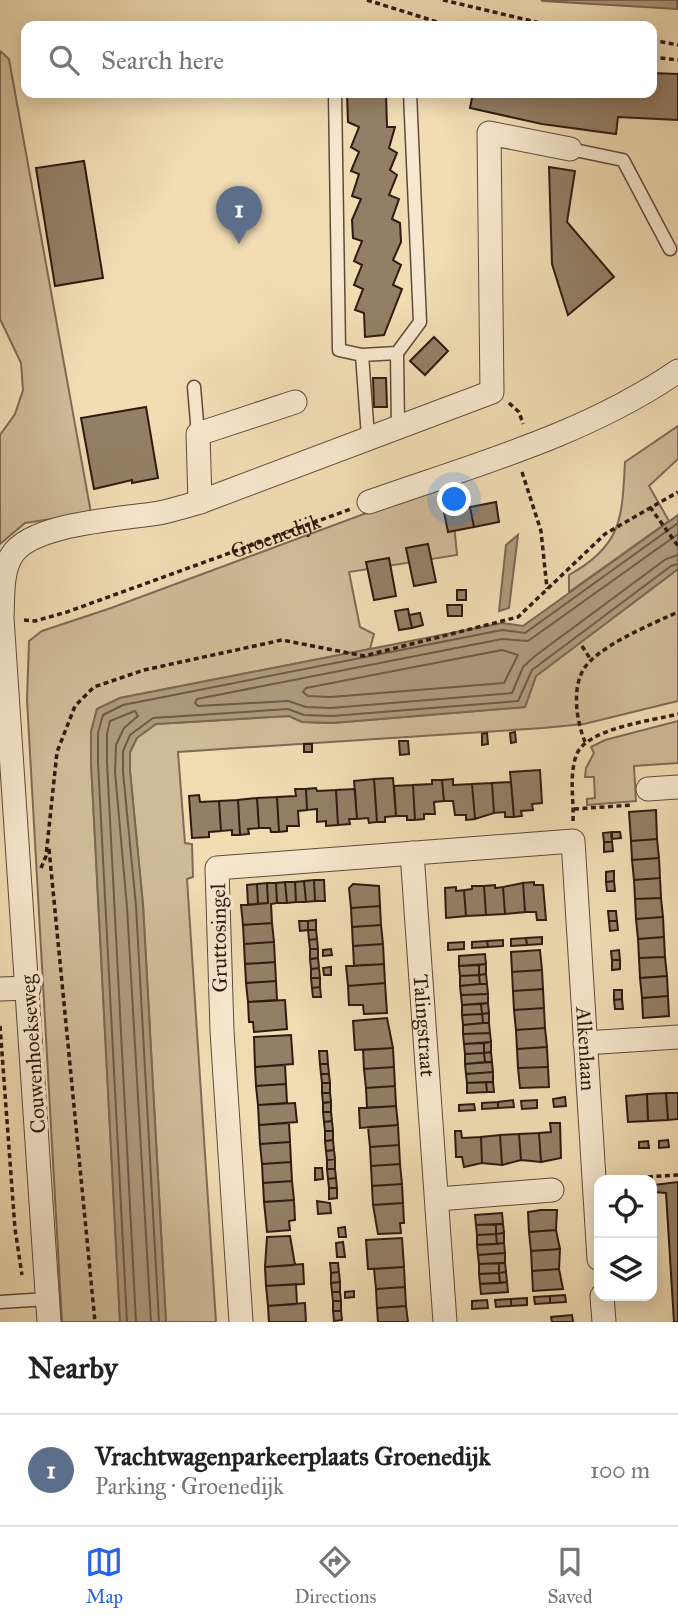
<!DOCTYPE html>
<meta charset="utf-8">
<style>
body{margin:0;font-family:"IM FELL Great Primer",serif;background:#f6f6f6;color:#222}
.controls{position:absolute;right:21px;bottom:21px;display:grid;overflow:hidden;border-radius:14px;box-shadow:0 4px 18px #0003}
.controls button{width:63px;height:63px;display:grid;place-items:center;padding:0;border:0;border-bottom:2px solid #e0e0e0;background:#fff;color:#222;font:35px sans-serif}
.you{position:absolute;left:455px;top:500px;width:24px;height:24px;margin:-18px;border:5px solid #fff;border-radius:50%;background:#1a73e8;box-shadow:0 0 0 10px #1a73e833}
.badge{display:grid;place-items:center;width:46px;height:46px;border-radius:50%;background:#2563eb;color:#fff;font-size:23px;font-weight:700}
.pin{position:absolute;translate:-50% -58px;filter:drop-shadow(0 2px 4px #0008)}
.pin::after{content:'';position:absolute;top:37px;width:24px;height:21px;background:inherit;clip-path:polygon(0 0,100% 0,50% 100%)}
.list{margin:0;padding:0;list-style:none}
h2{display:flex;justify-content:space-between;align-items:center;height:91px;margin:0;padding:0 28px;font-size:30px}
h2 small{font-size:23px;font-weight:400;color:#767676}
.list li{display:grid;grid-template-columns:46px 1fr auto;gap:21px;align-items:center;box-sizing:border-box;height:112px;padding:0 28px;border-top:2px solid #e0e0e0}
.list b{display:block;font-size:26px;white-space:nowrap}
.list p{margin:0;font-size:23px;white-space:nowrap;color:#767676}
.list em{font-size:23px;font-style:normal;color:#767676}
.icon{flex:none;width:38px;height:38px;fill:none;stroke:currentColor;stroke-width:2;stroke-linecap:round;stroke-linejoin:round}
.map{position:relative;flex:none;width:678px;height:1322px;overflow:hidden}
.search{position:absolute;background:#fff;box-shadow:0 4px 18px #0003;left:21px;right:21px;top:21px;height:77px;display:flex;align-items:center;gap:18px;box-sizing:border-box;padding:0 24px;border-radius:14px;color:#767676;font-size:26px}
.sheet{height:203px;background:#fff}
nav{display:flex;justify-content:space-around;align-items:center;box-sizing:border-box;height:98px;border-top:2px solid #e0e0e0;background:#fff;font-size:19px;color:#767676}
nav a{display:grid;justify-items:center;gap:4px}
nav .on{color:#2563eb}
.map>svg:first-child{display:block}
.green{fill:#d0bb98;stroke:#806a54;stroke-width:2}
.water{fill:#af9a7d;stroke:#7c6752;stroke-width:2}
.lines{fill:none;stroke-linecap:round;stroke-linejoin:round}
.shore{stroke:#705a47;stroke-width:2}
.building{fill:#947f66;stroke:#301a11;stroke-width:2}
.service-casing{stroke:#604a3a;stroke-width:15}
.minor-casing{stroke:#604a3a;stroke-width:25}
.path{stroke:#301a11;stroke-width:3.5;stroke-dasharray:5 3.5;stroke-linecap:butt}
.service{stroke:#f6e8ce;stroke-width:12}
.minor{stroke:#f6e8ce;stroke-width:23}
.labels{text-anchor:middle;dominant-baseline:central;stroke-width:7;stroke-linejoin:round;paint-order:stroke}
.street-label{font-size:21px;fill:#301a11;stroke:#f6e8ce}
</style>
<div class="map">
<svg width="678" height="1322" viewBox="0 0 678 1322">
<rect width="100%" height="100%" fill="#f1dcb4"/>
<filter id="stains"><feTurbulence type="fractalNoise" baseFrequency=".00286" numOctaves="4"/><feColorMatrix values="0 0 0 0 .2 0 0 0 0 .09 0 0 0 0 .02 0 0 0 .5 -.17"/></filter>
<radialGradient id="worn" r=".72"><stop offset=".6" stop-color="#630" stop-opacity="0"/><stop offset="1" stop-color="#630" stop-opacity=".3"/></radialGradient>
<path class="green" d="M0 51 9 59 91 513 25 523 0 544V435L15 414 23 390 21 363 0 319Z
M678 426V459L649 486 669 521 569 592V575C623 545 622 517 625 462Z
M450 482 457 555 349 572 360 627 374 634 370 649 120 698 97 709 91 732V762L120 1322H62L27 700 29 641 42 631 111 608Z
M678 569V701L584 724 543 728 178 752 185 843 192 844 193 877 187 879 216 1322H166L143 905 130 771V752L137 737 156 724 289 716 302 722 332 723 525 707 536 676Z
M678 721V763L634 766 636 801 587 805V799L595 798 594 777H585L586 768 594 753 591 747 605 740Z"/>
<path class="water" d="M541 0H677V9L543 1Z
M678 515V569L536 676 525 707 332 723 302 722 289 716 156 724 137 738 130 752V771L143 905 166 1322H120L91 762V732L97 709 120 698 502 623 523 626Z
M518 535 509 608 499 611 506 545Z"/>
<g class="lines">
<path class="shore" d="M678 534 528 641 502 639 197 699 195 703 198 706 288 701 306 707 331 708 512 693 523 667 535 656 666 559 678 555
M502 650 518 655 504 683 331 697 308 696 303 692 306 688Z
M127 1322 98 762V733L103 715 123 705 502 630 525 633 678 523
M136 1322 107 762V734L110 721 135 711 138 716 124 728 116 745 115 772 127 907 151 1322
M159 1322 136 906 123 772V751L130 735 153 718 288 709 304 715 332 716 518 701 532 670 671 566 678 564"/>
</g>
<path class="building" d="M652 73 678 74V120L618 117 616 134 542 124 470 108 473 93H652Z
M347 93H386L387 127H395L389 148 397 153 390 170 397 175 389 195 399 199 392 219 400 223 401 242 393 260 401 265 393 285 402 289 384 335 365 337 364 313 355 310 363 289 354 285 362 265 354 261 362 241 353 238 352 220 361 199 352 196 359 174 351 171 359 152 351 147 359 127 348 122Z
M84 161 103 278 55 286 36 168Z
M549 167 575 171 567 222 614 277 568 315 552 264Z
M434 337 448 351 425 375 410 361Z
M373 378H386L387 407H374Z
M146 407 158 478 132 483V480L94 489 81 418Z
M496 502 499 522 474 527 470 507Z
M470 507 474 527 448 532 444 512Z
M428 544 436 582 414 586 406 548Z
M389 558 396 596 374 600 366 562Z
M457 590H466V600H457Z
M447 605H462V616H448Z
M408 609 412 628 399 630 395 611Z
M420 613 423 625 412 628 409 615Z
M515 732 516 742 511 743 510 733Z
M487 733 488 744 482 745V734Z
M399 741H408L409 754 400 755Z
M304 744H312V752H304Z
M540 770 542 803 532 804 533 810 521 811 522 816 514 817 510 772Z
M393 778 396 816 385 817V822H377L374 779Z
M374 779 377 822 369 823 368 818 357 819 354 781Z
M453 779V785L472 784 475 819 466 820V815H455L453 801H444L442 780Z
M432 780H442L444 801 434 802 435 814H424V819L415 820 413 785 432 784Z
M511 782 514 817H505V812L494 813 492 783Z
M492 783 494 813 475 819 472 784Z
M413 785 415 820H407V816H396L394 786Z
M316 788 317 791 336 790 338 825 326 826V821L317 822V809L307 810 306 789Z
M295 789H306L307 810 298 811 299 826H287V831L279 832 277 797 296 796Z
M355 789 357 819H349L350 824 338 825 336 790Z
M199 795 200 802 219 801 221 831 209 832V837L192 838 189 796Z
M277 797 279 832H271L270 828H259L257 798Z
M257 798 259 828 248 829 249 834 240 835 238 800Z
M238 800 240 835H232V830L221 831 219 801Z
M656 810 657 839 631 841 629 812Z
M611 832 612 842H604L603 833Z
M612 832H620L621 838 612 839Z
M657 839 659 858 632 860 631 841Z
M604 842H612L613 851 604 852Z
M659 858 660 878 634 880 632 860Z
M614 871V881L606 882V872Z
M660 878 661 898 635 899 634 880Z
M314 880H324L325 901H315Z
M314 880 315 901 306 902 304 881Z
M304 881 306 902H296L295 882Z
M614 881 615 891H607L606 882Z
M285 882 287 903H277L276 883Z
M285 882H295L296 902 287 903Z
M534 882V885H543L546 920H537L536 912H525L523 883Z
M267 883H276L277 903 271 904 272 923 243 925 241 905 268 903Z
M267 883 268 903 258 904 257 884Z
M523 883 525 912 505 914 503 887Z
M257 884 258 904 248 905 247 885Z
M353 884 379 886 380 906 351 908 349 888Z
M495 885V888L503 887 505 914 486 915 484 886Z
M472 886H484L486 915 466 916 464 890 472 889Z
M456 887V891L464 890 466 916 446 918 445 888Z
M661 898 663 917 636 919 635 899Z
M380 906 381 925 352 927 351 908Z
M608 911H616L617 921H609Z
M663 917 664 937 638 939 636 919Z
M316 920V930H308V921Z
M299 921H308V930L300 931Z
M609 921H617L618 930 610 931Z
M272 923 274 942 244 944 243 925Z
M381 925 383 944 353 946 352 927Z
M308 930H316L317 939 309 940Z
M542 937V944L527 945 526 938Z
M664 937 665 957 639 958 638 939Z
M526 938 527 945 511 946V939Z
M317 939 318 949H310L309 940Z
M503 940V946L488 947 487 941Z
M487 941 488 947 472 948V942Z
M274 942 275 962 245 964 244 944Z
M464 942V949L448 950V943Z
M383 944 384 964 354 966 353 946Z
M310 949H318V958L310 959Z
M331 949 332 955 323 956V950Z
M540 950 542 970 512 972 511 952Z
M619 950 620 960H612L611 951Z
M485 954 486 964 459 966V956Z
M665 957 667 976 640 978 639 958Z
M318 958 319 968 311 969 310 959Z
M612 960H620V969L612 970Z
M275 962 276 981 246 983 245 964Z
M384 964 385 983 348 986 346 966Z
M486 964V974L479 975V965Z
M479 965V975L460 976 459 966Z
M331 967V975H324L323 968Z
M319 968 320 978H311V969Z
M542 970 543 989 513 991 512 972Z
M486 974 487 984H480L479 975Z
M479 975 480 984 460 986V976Z
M667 976 668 996 642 998 640 978Z
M311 978H320V987L312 988Z
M276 981 277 1000 248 1002 246 983Z
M385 983 387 1013 364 1014 363 1005H349L348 986Z
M480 984H487L488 994 461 995 460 986Z
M320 987 321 997H313L312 988Z
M543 989 544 1008 514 1010 513 991Z
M614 990H622V999L614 1000Z
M488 994V1003L462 1005 461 995Z
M668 996 669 1016 643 1018 642 998Z
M622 999 623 1009H615L614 1000Z
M285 1000 287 1029 254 1032 253 1022H249L248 1002Z
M488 1003 489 1013 482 1014 481 1004Z
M481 1004 482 1014 462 1015V1005Z
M544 1008 545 1028 516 1030 514 1010Z
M489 1013V1023H483L482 1014Z
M482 1014 483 1023 463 1025 462 1015Z
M387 1018 393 1048 355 1050 353 1021Z
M483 1023H489L490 1033 463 1034V1025Z
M545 1028 547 1047 517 1049 516 1030Z
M490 1033 491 1042 464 1044 463 1034Z
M291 1035 293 1064 255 1067 254 1037Z
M491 1042V1052L484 1053V1043Z
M484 1043V1053L465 1054 464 1044Z
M547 1047 548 1067 518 1068 517 1049Z
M393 1048 394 1067 364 1069 363 1050Z
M319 1051H327L328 1064H320Z
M491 1052 492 1062H485L484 1053Z
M484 1053 485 1062 465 1064V1054Z
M492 1062 493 1072 466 1074 465 1064Z
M320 1064H328L329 1074H321Z
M285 1065 286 1084 256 1086 255 1067Z
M394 1067 395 1086 366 1088 364 1069Z
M548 1067 549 1087 520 1088 518 1068Z
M493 1072V1082L467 1083 466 1074Z
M321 1074H329L330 1083H322Z
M486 1082H493L494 1092H487Z
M486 1082 487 1092 467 1093V1083Z
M322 1083H330V1093H322Z
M286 1084 287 1103 258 1105 256 1086Z
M395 1086 396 1106 367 1108 366 1088Z
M322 1093H330L331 1102 323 1103Z
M666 1093 668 1120 648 1121 647 1094Z
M666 1093H678V1119L668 1120Z
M647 1094 648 1121 628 1122 626 1096Z
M565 1097 566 1106 554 1107 553 1099Z
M513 1100 514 1107 498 1108V1102Z
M537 1100V1108L522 1109 521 1101Z
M331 1102V1112H323V1103Z
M498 1102V1108L482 1109V1103Z
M295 1103 297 1122 259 1125 258 1105Z
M474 1104 475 1110 459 1111V1105Z
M396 1106 398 1125 360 1128 359 1108Z
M323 1112H331L332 1121 324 1122Z
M332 1121 333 1131H325L324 1122Z
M289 1123 290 1142 260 1144 259 1125Z
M550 1123H560L561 1158 541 1162 539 1133 551 1132Z
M398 1125 399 1145 370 1147 368 1127Z
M325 1131H333V1140L325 1141Z
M455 1131H461L462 1138 481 1137 482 1163 464 1167 462 1157H456Z
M539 1133 541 1162 521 1160 519 1134Z
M519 1134 521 1160 502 1165 500 1135Z
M500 1135 502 1165 482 1163 481 1137Z
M333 1140 334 1150 326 1151 325 1141Z
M668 1140 669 1147 659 1148V1141Z
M648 1141 649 1148H639V1142Z
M290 1142 291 1162 262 1164 260 1144Z
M399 1145 400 1164 371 1166 370 1147Z
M334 1150 335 1159 327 1160 326 1151Z
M335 1159V1169H327V1160Z
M291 1162 292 1181 263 1183 262 1164Z
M400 1164 402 1184 372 1186 371 1166Z
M315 1168H322L323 1179 315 1180Z
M327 1169H335L336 1178 328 1179Z
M336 1178 337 1188H329L328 1179Z
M292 1181 294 1200 264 1202 263 1183Z
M678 1182V1322H674L666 1193 654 1192 653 1185Z
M402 1184 403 1203 373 1205 372 1186Z
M329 1188H337V1198L329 1199Z
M294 1200 295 1220 289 1221 290 1230 267 1232 264 1202Z
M317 1201 330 1203 331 1213 318 1214Z
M403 1203 404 1223H400L401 1233 378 1234 373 1205Z
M541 1210H557L556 1230 529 1232 528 1212Z
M502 1213 503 1224 476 1225 475 1215Z
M496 1224V1234L477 1235 476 1225Z
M496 1224H503L504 1233 496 1234Z
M345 1227 346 1237H339L338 1228Z
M556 1230 560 1249 531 1251 529 1232Z
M504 1233V1243L497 1244 496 1234Z
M496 1234 497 1244 477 1245V1235Z
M290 1236 295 1265 265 1267 267 1237Z
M402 1238 404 1267 368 1269 366 1240Z
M343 1242 345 1257H337L336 1243Z
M504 1243 505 1253 478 1255 477 1245Z
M560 1249 559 1269 532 1271 531 1251Z
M505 1253V1263L479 1264 478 1255Z
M330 1263H338L339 1272 331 1273Z
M499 1263V1273L479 1274V1264Z
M499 1263H505L506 1272 499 1273Z
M303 1264 304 1284 266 1286 265 1267Z
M404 1267 405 1287 376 1289 374 1269Z
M559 1269 563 1289 533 1291 532 1271Z
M339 1272 340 1282 331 1283V1273Z
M506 1272 507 1282 500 1283 499 1273Z
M499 1273 500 1283 480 1284 479 1274Z
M340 1282V1292H332L331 1283Z
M507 1282 508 1292 481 1294 480 1284Z
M296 1284 297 1304 268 1306 266 1286Z
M405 1287 406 1306 377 1308 376 1289Z
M354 1291V1297L345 1298V1292Z
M332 1292H340L341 1301H333Z
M565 1295 566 1302 550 1303V1296Z
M550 1296V1303L535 1304 534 1297Z
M527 1298V1305L511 1306V1299Z
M511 1299V1306L496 1307 495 1300Z
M487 1300 488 1308 472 1309V1301Z
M333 1301H341V1311H333Z
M305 1303 306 1322H269L268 1306Z
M406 1306 408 1322H378L377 1308Z
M333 1311H341L342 1320 334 1321Z
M572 1315 573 1322H552L551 1317Z"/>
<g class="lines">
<defs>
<path id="service" d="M335 93 339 350 362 355 368 437
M570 149 623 160 670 249
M362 355 397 353
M194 387 198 434
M398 428 397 353 420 322 410 93
M0 1302 48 1299"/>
<g id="minor">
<path d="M200 502 198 434 295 402"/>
<path d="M369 502C474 465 585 435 678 371"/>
<path d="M648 789 678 787"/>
<path id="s2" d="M412 853 445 1322"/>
<path d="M0 989 29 988"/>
<path d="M585 1043 678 1037"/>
<path d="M438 1199 552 1190"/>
<path d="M602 1296 604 1322"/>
<path d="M49 1322 2 618C3 599 1 572 12 555 32 523 123 519 159 513 173 510 186 506 200 502L492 392 489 133 570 149"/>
<path id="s3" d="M241 1322 222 1031 217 868 573 841 599 1259"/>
</g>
</defs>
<use href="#service" class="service-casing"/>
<use href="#minor" class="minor-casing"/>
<g class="path">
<path d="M367 0 450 26"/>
<path d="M443 0 553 26"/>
<path d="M652 40 678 45"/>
<path d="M652 57 678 60"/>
<path d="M509 403 519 412 523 424"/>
<path d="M522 472 541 531 547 589"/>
<path d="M650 507 678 546"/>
<path id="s1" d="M24 620 35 621 67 612 351 509"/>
<path d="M582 646 591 660"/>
<path d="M585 742C577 722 572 693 582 672 593 648 654 623 678 612"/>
<path d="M574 809 633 805"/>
<path d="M573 821C574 800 569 777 576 756 585 728 652 721 678 714"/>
<path d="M49 849 95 1322"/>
<path d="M41 868 46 856 57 752 75 706 94 687 144 670 282 640 364 656 518 617 605 534 678 492"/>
<path d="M0 1026 15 1229 22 1275"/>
<path d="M614 1179 678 1175"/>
</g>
<use href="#service" class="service"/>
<use href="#minor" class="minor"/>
</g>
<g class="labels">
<g class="street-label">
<text stroke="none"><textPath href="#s1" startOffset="266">Groenedijk</textPath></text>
<text transform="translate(219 938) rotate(-91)">Gruttosingel</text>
<text stroke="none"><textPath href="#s2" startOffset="173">Talingstraat</textPath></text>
<text stroke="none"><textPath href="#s3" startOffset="1020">Alkenlaan</textPath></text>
<text transform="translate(33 1054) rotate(-94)">Couwenhoekseweg</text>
</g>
</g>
<rect width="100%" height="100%" filter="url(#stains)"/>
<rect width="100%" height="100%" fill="url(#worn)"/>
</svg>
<div class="controls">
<button><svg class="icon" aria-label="locate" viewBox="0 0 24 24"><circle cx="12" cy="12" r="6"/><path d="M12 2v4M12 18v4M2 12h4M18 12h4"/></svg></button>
<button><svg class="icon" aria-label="layers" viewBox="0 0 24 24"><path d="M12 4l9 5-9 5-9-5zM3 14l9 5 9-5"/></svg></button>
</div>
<div class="you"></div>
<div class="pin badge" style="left:239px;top:244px;background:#5c6f8a">1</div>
<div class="search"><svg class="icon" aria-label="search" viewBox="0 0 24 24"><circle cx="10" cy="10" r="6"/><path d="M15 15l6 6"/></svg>Search here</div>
</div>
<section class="sheet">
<h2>Nearby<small></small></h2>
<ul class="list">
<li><span class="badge" style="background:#5c6f8a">1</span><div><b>Vrachtwagenparkeerplaats Groenedijk</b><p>Parking · Groenedijk</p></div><em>100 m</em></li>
</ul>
</section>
<nav>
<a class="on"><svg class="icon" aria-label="map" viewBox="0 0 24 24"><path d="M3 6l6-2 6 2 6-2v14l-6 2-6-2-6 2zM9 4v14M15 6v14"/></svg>Map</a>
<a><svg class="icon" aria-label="directions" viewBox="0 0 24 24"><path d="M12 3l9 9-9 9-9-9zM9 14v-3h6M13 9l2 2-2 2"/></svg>Directions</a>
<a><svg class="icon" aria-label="saved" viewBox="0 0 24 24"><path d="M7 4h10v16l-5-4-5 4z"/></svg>Saved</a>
</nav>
